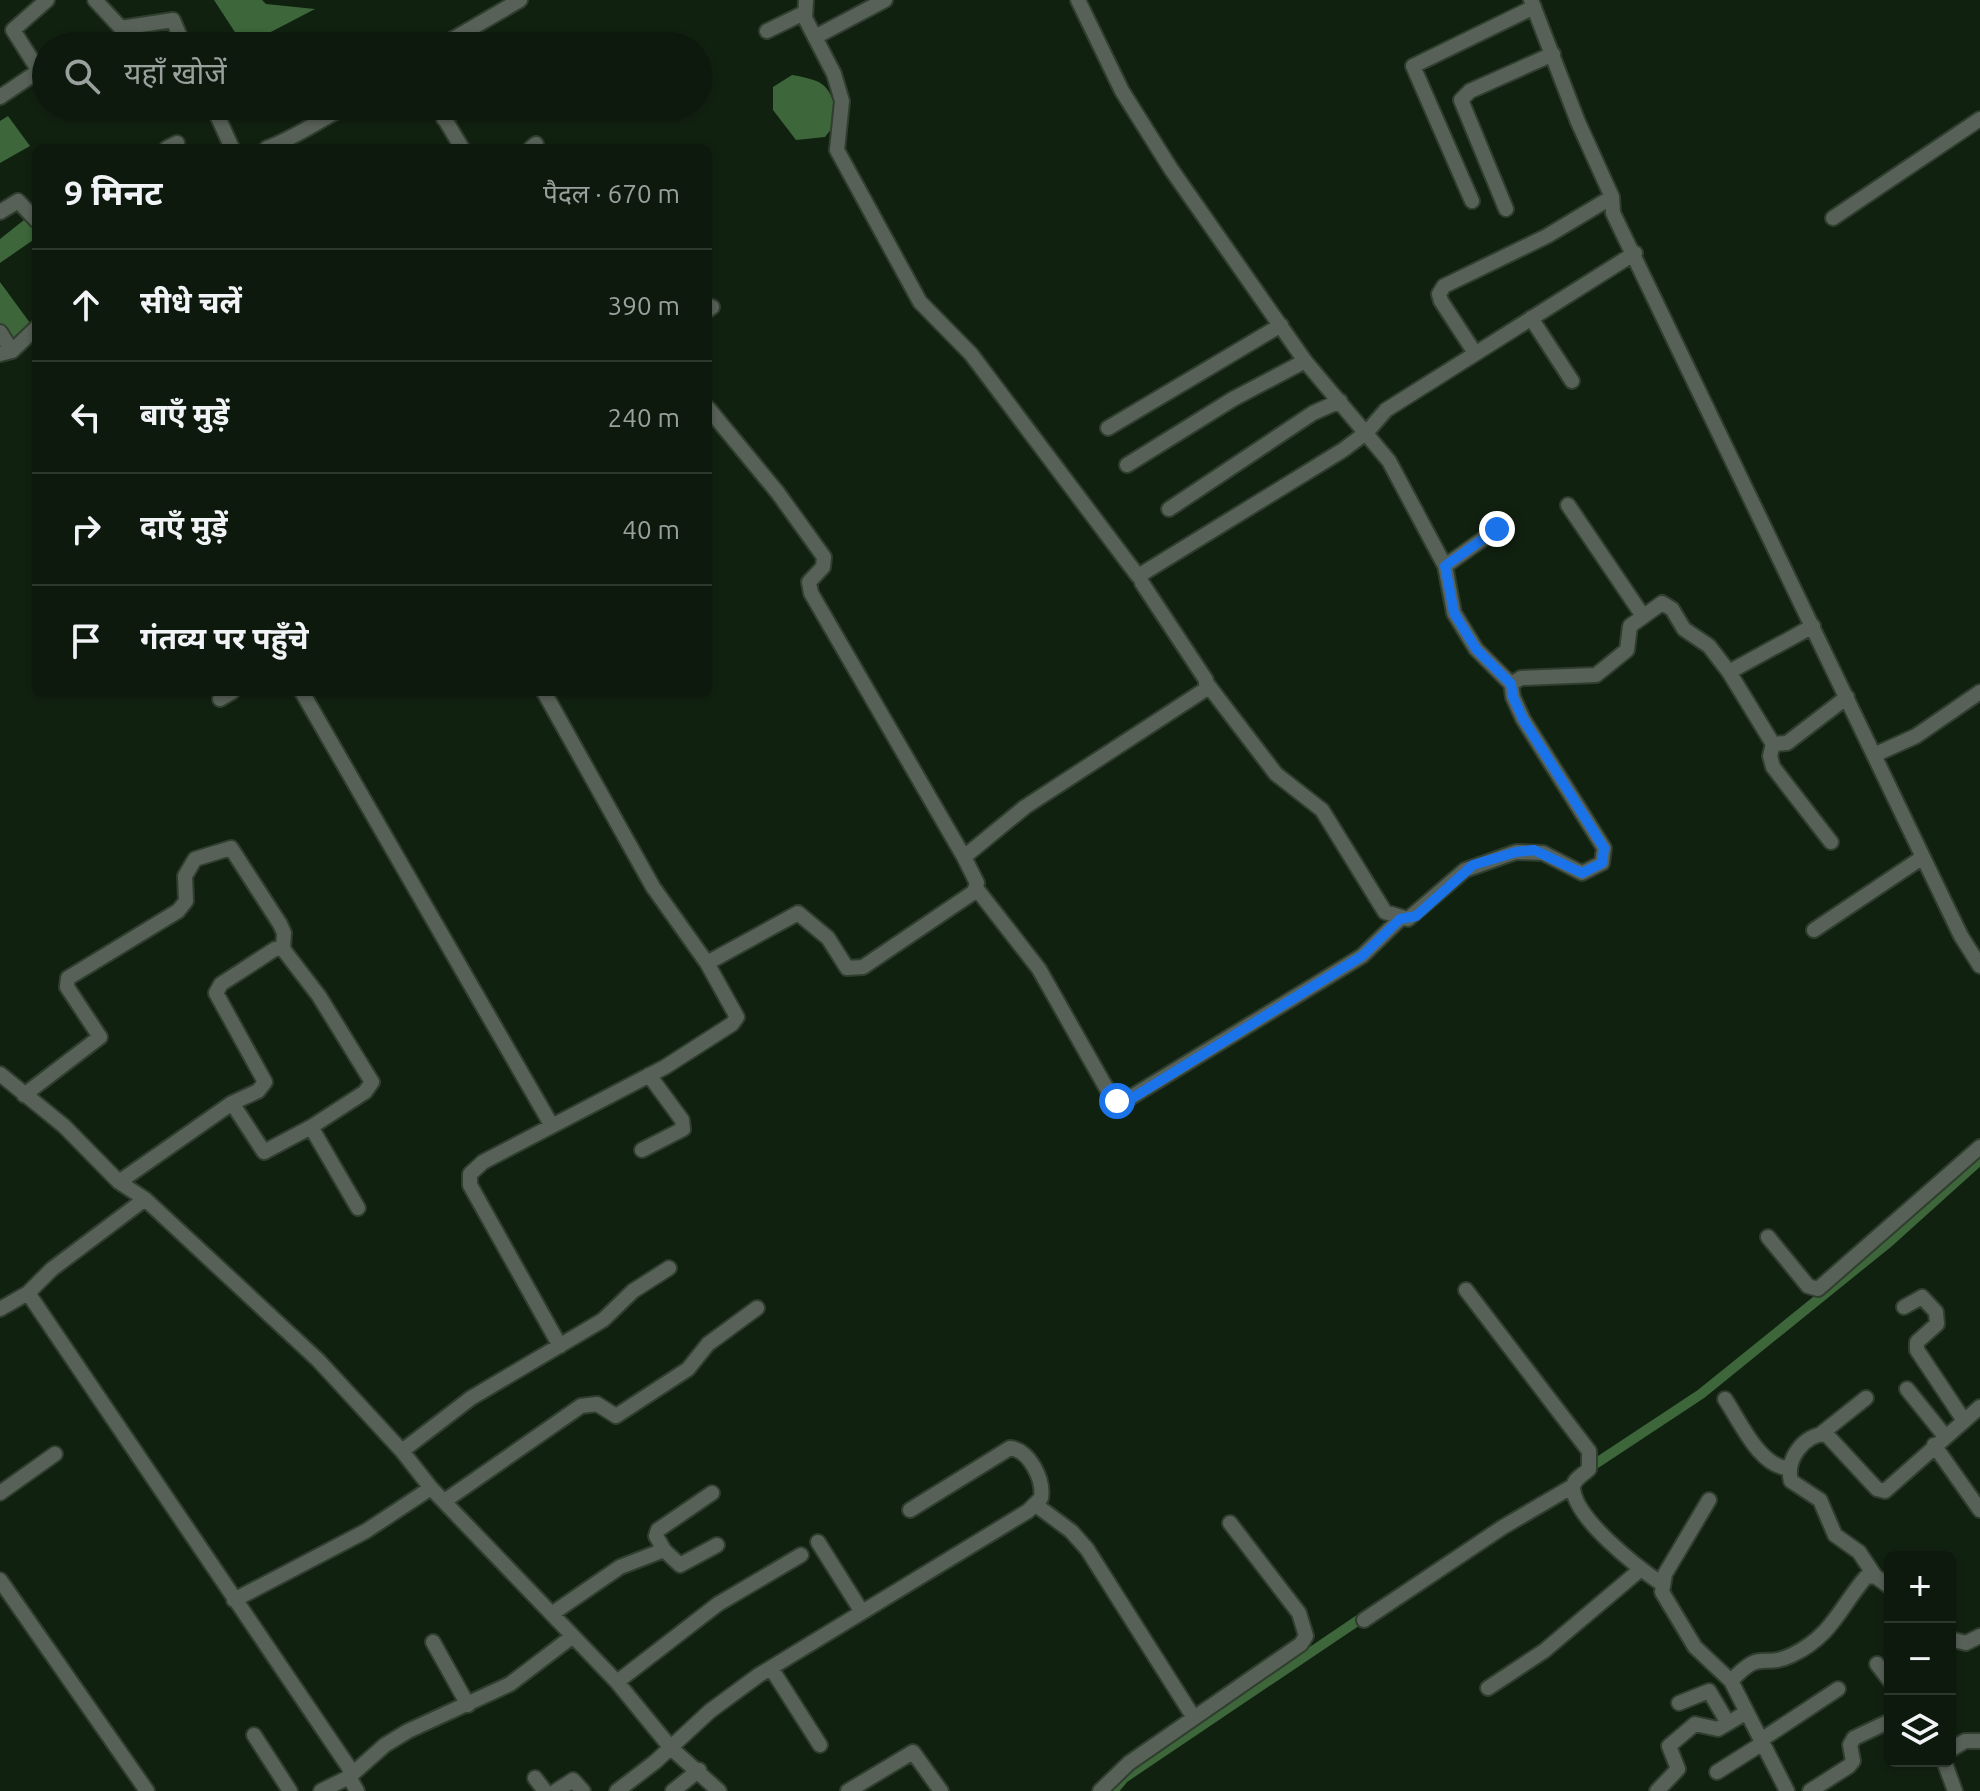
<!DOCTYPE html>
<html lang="hi">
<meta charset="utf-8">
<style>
body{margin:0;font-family:Ubuntu,"Noto Sans Devanagari",sans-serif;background:#162215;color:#f1f3f6}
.controls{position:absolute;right:24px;bottom:24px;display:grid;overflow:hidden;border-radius:12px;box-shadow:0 2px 6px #0004}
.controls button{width:72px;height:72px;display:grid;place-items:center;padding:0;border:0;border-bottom:2px solid #2d382d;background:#0d190c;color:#f1f3f6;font:40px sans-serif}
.stop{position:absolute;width:24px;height:24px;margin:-18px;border:6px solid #1a73e8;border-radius:50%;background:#fff}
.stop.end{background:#1a73e8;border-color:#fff;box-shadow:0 2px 8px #0008}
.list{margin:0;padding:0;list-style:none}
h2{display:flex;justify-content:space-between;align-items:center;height:104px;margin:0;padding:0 32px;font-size:34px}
h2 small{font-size:26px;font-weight:400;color:#9aa09d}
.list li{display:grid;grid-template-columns:52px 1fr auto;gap:24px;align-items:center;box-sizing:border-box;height:112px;padding:0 32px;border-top:2px solid #2d382d}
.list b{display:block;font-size:30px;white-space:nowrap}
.list em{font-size:26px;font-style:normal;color:#9aa09d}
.icon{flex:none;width:44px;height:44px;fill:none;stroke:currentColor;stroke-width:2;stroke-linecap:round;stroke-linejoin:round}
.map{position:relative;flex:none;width:1980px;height:1791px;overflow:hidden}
.search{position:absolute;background:#0d190c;box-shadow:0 2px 6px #0004;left:32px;top:32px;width:680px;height:88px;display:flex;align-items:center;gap:20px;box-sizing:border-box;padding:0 28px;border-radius:44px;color:#9aa09d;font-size:30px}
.panel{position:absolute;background:#0d190c;box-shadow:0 2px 6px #0004;left:32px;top:144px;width:680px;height:552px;border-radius:12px}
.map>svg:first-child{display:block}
.water{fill:#3d663a}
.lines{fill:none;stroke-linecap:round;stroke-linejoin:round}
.canal{stroke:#3d663a;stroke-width:10}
.minor-casing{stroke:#2f3e2e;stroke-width:18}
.minor{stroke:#586158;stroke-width:14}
.route{stroke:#1a73e8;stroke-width:10}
</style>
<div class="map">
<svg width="1980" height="1791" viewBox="0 0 1980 1791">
<rect width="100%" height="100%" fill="#112110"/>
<path class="water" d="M214 0H262L266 4 315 9 244 46Z
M792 75C827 81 829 85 839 119L825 137 796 140 773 110V87Z
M8 116 30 146 0 163V121Z
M29 216 36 224V238L0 263V239Z
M0 282 33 327 12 346 0 327Z"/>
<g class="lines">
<path class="canal" d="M1586 1470 1701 1394 1889 1242 1980 1160
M1113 1791 1124 1778 1366 1615"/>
<defs>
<path id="minor" d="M95 0 121 28 173 20 184 46
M806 0 805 18 834 74 842 101 837 150 920 302 971 354 1138 576
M1078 0 1122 91 1171 169 1305 361 1389 461 1445 566 1497 529
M1531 0 1578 122 1612 197 1613 213 1961 936 1980 966
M767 31 804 13
M815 37 885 0
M441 46 520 0
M39 71 13 30 47 0
M0 97 46 66
M213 106 232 148
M305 106 317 122
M437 106 462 148
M444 119 461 106
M167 148 177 143
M267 148C297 137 319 120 347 106
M531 148 536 144
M1472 201 1413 66 1534 7
M1506 209 1461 100 1470 91 1553 54
M0 212 18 201 36 220
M1833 218 1980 119
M708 310 712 307
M1531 318 1572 381
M0 332 12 351
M1475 353 1441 301 1439 294 1444 286 1547 236 1612 197
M0 354 12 351 36 328
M708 408 778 493 824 557 823 567 809 582 811 593 964 857
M1108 428 1281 325
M1127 465 1233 399 1305 361
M1568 505 1643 616
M1169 509 1313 413 1340 401
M1445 566 1454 613 1476 649 1511 684
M1729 672 1813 626
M1208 685 1276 774 1322 810 1385 912 1408 919 1465 870 1516 852 1543 853 1582 873 1602 863 1604 848 1523 719 1513 697 1511 684 1521 678 1596 675 1627 650 1630 626 1662 603 1672 609 1684 629 1709 646 1729 672 1773 744 1787 743 1847 697
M302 692 552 1126
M544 692 653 887 707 963 737 1017 732 1024 665 1067 483 1162 470 1174V1185L560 1346
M220 699 232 692
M1773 744 1770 756 1773 767 1831 842
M1874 755 1916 736 1980 692
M976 888 1039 969 1112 1098 1123 1102 1362 956 1400 919
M1814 930 1923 857
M283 949 319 996 372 1082 365 1092 311 1127
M707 963 798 913 828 938 847 968 863 967 974 892 977 883 964 857 1025 807 1206 689V680L1142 583 1140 575 1343 450 1367 432 1386 410 1635 253
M0 1074 64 1126 119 1182 145 1199 318 1360 402 1451 431 1488 617 1682 671 1748 719 1791
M24 1095 100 1037 67 987 68 978 178 911 186 901 185 876 195 859 231 848 280 924 284 933 283 949H275L221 984 216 993 265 1082 258 1091 232 1103 119 1182
M232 1103 264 1152 311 1127 358 1208
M642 1150 683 1129 682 1120 649 1075
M1768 1237 1808 1286 1818 1289 1980 1147
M1466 1290 1589 1451V1469C1583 1475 1573 1479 1573 1488 1575 1519 1637 1567 1662 1584
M28 1293 350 1769 349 1777 357 1791
M1904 1307 1922 1297 1936 1312 1937 1324 1917 1342V1350L1963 1419
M0 1309 28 1293 52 1269 145 1199
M1907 1389 1944 1435
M1725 1399C1740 1421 1760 1468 1789 1468
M1822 1433 1866 1398
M1934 1445 1980 1510
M402 1451 471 1398 603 1320 633 1291 669 1268
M0 1493 55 1454
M446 1500 581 1406 597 1404 616 1416 688 1369 708 1344 757 1308
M1709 1500 1665 1574 1662 1592 1695 1647 1731 1681 1787 1791
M1036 1505 1071 1531 1087 1549 1194 1718
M818 1542 862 1612
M664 1550 656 1536 658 1530 712 1493
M1875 1576 1859 1552 1835 1535 1820 1500 1791 1481C1785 1460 1804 1434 1826 1434L1877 1489 1885 1491 1980 1407
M0 1580 147 1791
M234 1600 366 1531 431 1488
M553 1613 620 1567 664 1550 680 1565 717 1545
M1364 1620 1503 1527 1573 1486
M1950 1639 1966 1643 1980 1636
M433 1642 468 1705
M1877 1664 1890 1681
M771 1668 820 1745
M1731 1681C1763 1647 1760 1670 1792 1655 1832 1636 1840 1607 1866 1577L1875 1576 1890 1587
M617 1682 718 1604 801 1555
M1488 1688 1544 1651 1641 1569
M1679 1703 1709 1691 1728 1723
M254 1735 290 1791
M1761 1740 1838 1689
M1950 1750 1965 1741H1980
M1944 1761 1955 1791
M1717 1772 1763 1743
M535 1778 545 1791
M321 1791 349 1777 385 1745 408 1731 510 1684 573 1636
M556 1791 573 1780 583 1791
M617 1791 655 1762 710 1711 759 1675 1028 1511 1041 1498C1044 1479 1029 1450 1010 1448L910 1510
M673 1791 699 1770
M848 1791 913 1752 941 1791
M1100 1791 1129 1763 1301 1644 1306 1636 1299 1613 1230 1523
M1657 1791 1678 1769 1669 1746 1695 1724 1718 1729 1747 1712
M1810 1791 1849 1766 1853 1761 1850 1745 1854 1738 1890 1721"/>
</defs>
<use href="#minor" class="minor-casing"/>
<use href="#minor" class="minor"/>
</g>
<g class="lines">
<path class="route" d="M1117 1101 1129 1100 1362 956 1400 919 1416 916 1473 865 1516 852 1534 850 1582 873 1602 863 1604 848 1523 719 1513 697 1511 684 1476 649 1454 613 1445 566 1497 529"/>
</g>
</svg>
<div class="controls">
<button>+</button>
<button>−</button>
<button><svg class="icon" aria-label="layers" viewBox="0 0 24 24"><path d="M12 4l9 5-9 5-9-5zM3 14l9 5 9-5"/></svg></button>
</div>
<div class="stop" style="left:1117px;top:1101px"></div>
<div class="stop end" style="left:1497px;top:529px"></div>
<div class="search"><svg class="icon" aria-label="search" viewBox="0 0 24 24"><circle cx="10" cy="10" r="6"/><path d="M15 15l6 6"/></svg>यहाँ खोजें</div>
<section class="panel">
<h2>9 मिनट<small>पैदल · 670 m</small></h2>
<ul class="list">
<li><svg class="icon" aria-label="ahead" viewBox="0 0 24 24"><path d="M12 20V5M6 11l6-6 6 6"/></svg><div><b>सीधे चलें</b></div><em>390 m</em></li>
<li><svg class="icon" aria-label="left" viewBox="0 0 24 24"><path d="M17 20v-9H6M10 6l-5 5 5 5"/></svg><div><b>बाएँ मुड़ें</b></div><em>240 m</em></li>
<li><svg class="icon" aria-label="right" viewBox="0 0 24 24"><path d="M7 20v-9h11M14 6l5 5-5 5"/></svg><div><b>दाएँ मुड़ें</b></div><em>40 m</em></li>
<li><svg class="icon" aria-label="arrive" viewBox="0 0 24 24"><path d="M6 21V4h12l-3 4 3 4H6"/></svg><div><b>गंतव्य पर पहुँचे</b></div></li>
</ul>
</section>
</div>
